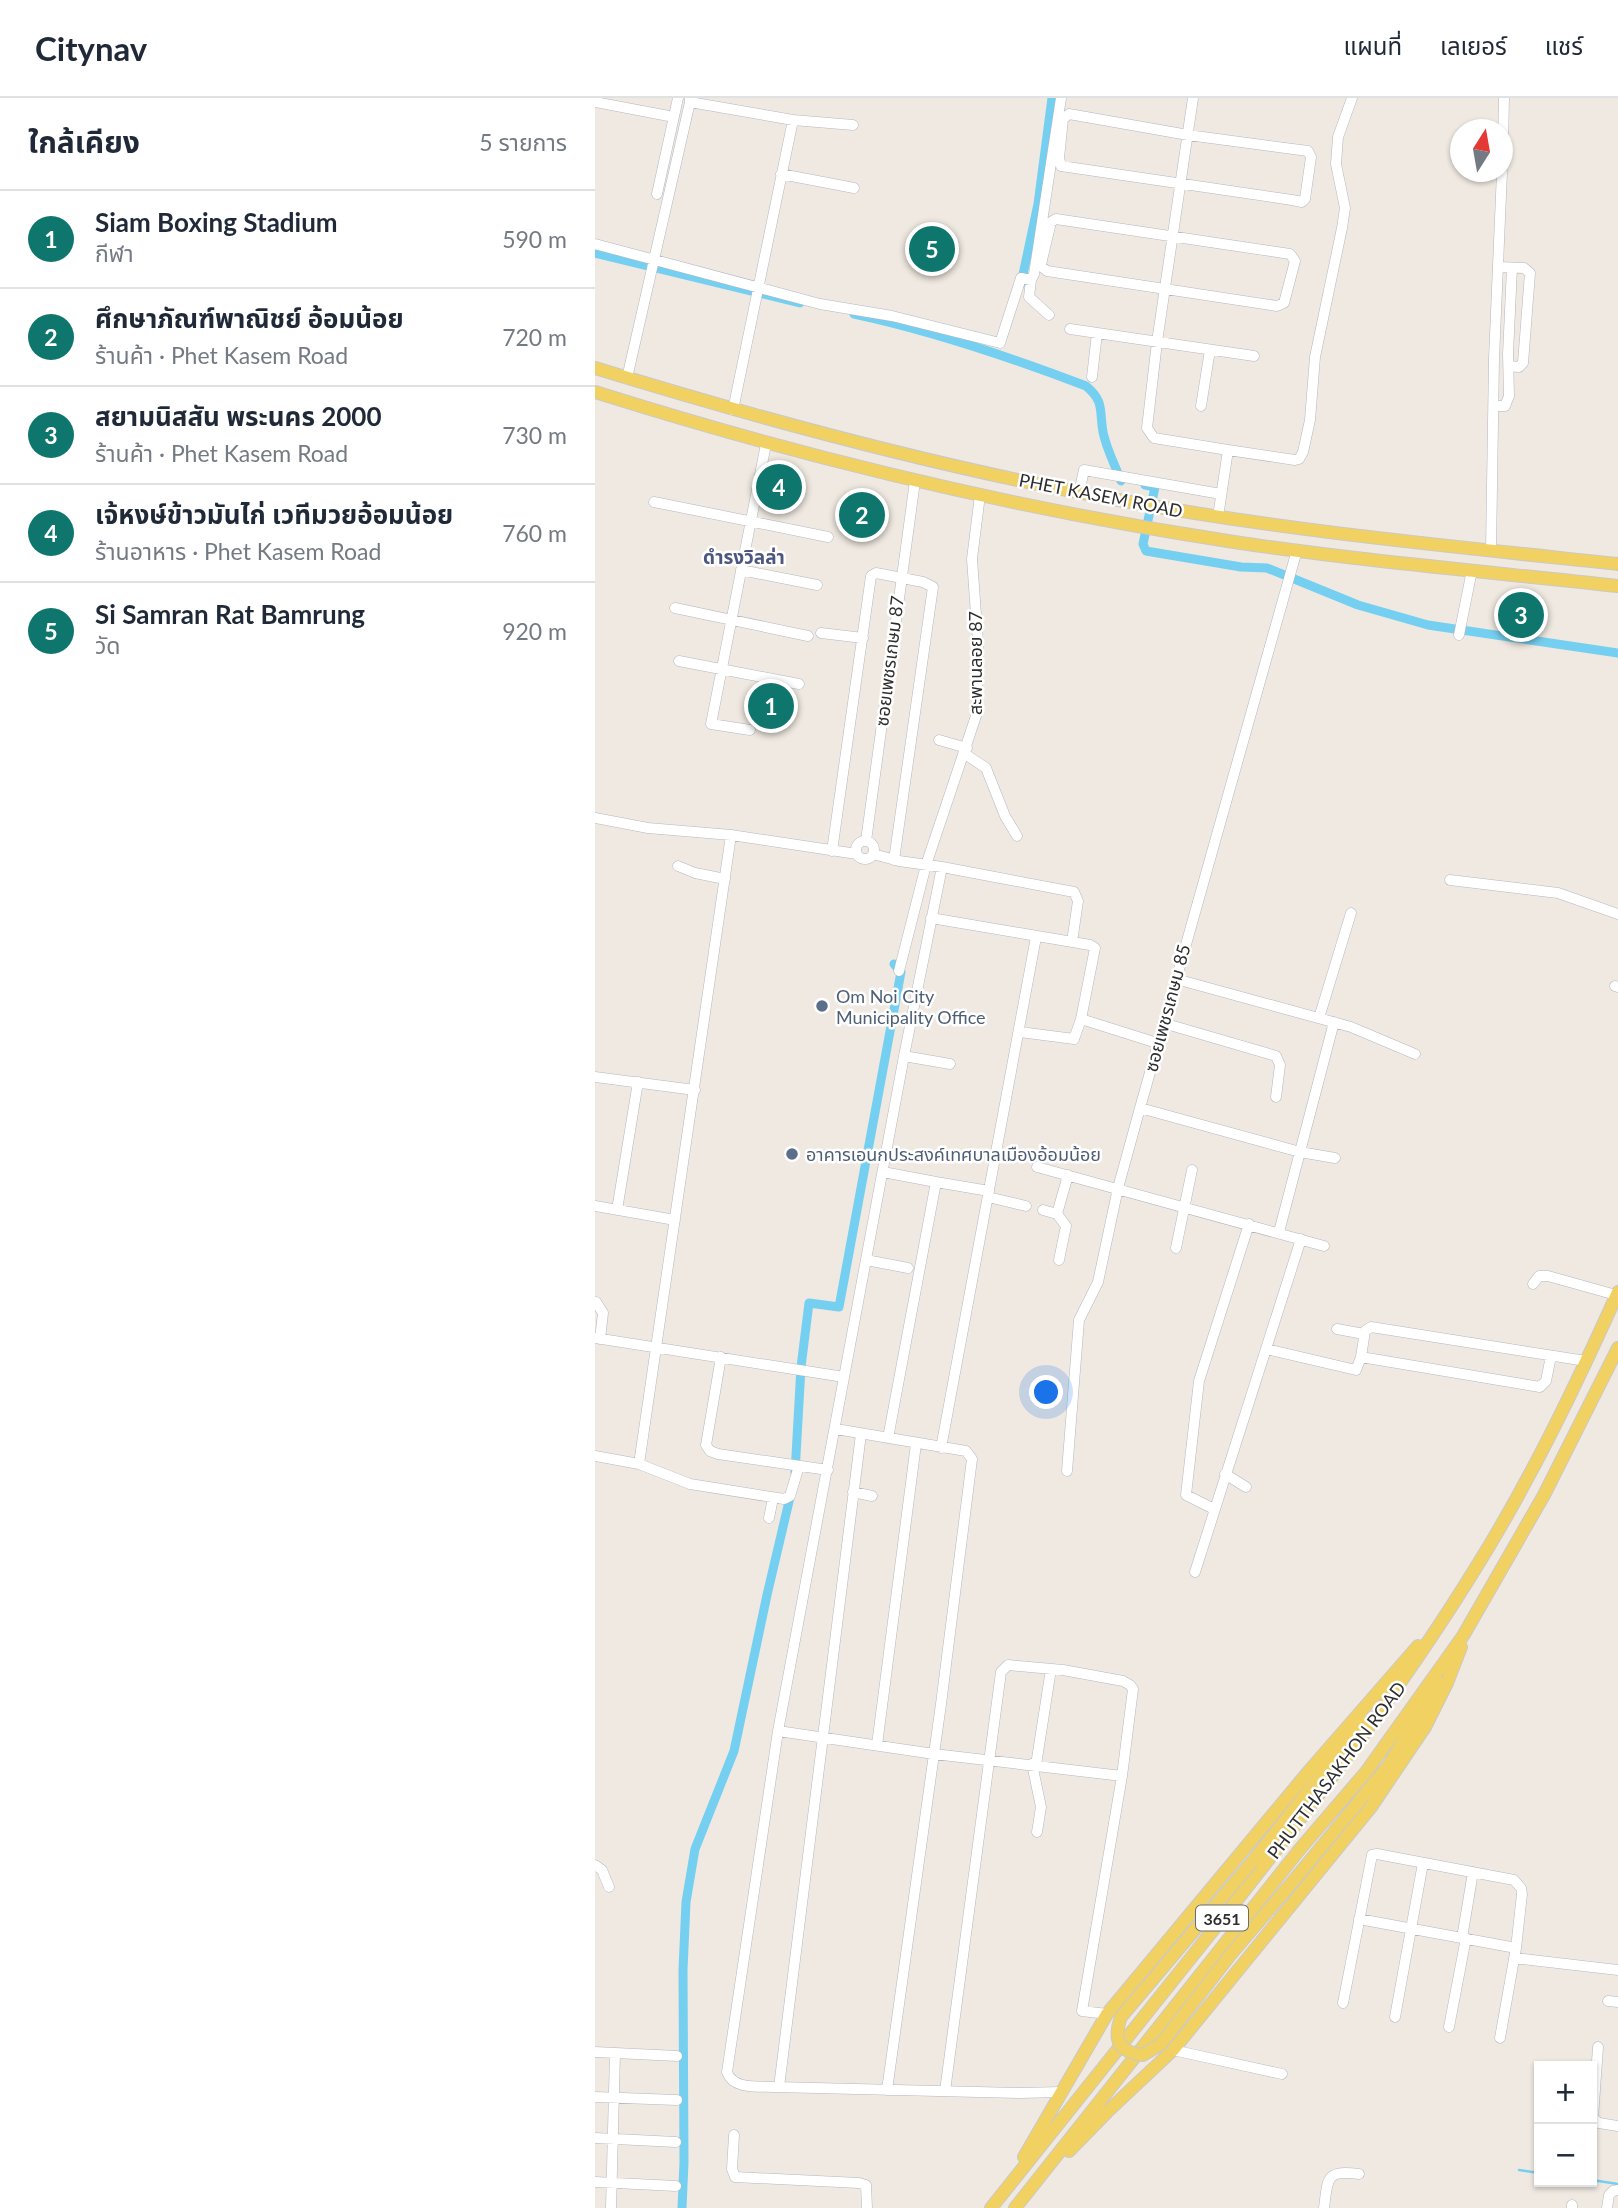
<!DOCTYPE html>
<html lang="th">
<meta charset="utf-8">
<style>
body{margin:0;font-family:Lato,"Noto Sans Thai",sans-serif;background:#f6f6f7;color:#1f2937}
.controls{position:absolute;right:21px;bottom:21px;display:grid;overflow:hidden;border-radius:0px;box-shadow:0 2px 5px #0004}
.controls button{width:63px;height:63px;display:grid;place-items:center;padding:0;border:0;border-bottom:2px solid #e0e1e3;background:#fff;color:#1f2937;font:35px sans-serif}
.compass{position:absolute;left:855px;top:21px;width:63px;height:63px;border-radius:50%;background:#fff;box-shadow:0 2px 5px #0004;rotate:11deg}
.you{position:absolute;left:452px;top:1295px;width:24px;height:24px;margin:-18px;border:5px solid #fff;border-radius:50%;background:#1a73e8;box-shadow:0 0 0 10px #1a73e833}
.badge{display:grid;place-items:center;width:46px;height:46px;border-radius:50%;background:#0f766e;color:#fff;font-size:23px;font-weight:700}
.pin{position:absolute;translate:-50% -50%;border:4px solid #fff;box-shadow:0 2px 7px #0006}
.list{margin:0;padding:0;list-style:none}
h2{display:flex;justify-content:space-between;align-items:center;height:91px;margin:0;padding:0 28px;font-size:30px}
h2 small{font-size:23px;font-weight:400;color:#747a83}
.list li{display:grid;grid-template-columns:46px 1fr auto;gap:21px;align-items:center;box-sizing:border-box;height:98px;padding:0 28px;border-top:2px solid #e0e1e3}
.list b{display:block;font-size:26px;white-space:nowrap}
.list p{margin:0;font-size:23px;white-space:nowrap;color:#747a83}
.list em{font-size:23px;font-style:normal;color:#747a83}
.map{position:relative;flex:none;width:1023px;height:2110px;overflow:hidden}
header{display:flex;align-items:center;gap:42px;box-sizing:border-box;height:98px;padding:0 35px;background:#fff;border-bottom:2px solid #e0e1e3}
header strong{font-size:33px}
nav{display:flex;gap:38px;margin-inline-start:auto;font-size:24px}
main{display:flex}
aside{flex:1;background:#fff}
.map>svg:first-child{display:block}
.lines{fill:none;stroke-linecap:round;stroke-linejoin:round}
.stream{stroke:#75cff0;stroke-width:2.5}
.canal{stroke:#75cff0;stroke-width:9}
.minor-casing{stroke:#b4b7c1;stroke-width:11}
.major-casing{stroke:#c9c9c9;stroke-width:14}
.minor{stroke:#fff;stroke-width:10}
.major{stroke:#f2d163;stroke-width:12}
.major-bridge-casing{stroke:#c9c9c9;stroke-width:14;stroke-linecap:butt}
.major-bridge{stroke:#f2d163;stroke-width:12}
.service-dot{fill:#5c6f8a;stroke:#fff;stroke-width:2.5}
.labels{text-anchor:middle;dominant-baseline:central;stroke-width:5;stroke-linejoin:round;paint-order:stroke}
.shield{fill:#fff;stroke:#6d6d6d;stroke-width:2}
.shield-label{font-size:16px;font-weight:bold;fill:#2e2e2e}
.street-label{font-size:18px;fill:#2e2e2e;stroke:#fff}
.service-label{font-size:18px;fill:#4e5e75;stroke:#fff;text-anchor:start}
.neighbourhood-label{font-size:19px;font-weight:bold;fill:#4d5680;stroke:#fff}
</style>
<header>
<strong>Citynav</strong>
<nav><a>แผนที่</a><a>เลเยอร์</a><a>แชร์</a></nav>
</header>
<main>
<aside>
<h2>ใกล้เคียง<small>5 รายการ</small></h2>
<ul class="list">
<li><span class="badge">1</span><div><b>Siam Boxing Stadium</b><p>กีฬา</p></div><em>590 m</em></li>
<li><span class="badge">2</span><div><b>ศึกษาภัณฑ์พาณิชย์ อ้อมน้อย</b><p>ร้านค้า · Phet Kasem Road</p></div><em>720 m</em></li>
<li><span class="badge">3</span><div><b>สยามนิสสัน พระนคร 2000</b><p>ร้านค้า · Phet Kasem Road</p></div><em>730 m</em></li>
<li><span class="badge">4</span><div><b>เจ้หงษ์ข้าวมันไก่ เวทีมวยอ้อมน้อย</b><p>ร้านอาหาร · Phet Kasem Road</p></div><em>760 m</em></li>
<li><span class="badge">5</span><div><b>Si Samran Rat Bamrung</b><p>วัด</p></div><em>920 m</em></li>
</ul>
</aside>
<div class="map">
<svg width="1023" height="2110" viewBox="0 0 1023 2110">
<rect width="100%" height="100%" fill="#efe9e1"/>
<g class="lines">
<path class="stream" d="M924 2072 944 2075
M997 2082 1023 2086"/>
<path class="canal" d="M0 155 205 205
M426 186 443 106 457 0
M259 216C339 233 415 259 491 288 510 304 504 312 508 334 511 350 520 367 526 383
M550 387 560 389 548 446 551 453 646 469 672 470 763 507 833 527 1023 555
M200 1375 206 1269 214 1205 244 1209 306 874 299 866
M87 2110 89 2064 88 1872 91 1804 100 1751 139 1653 172 1497 196 1395"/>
<defs>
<path id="minor" d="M95 0V4L198 22 258 27
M598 0 562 244 552 330 559 340 633 352 623 419
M0 4 79 19
M474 16 593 37 713 53 716 59 710 101 707 104 697 102 466 68 464 60 468 21Z
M908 46 909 0
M186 76 259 90
M62 96 83 0
M461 121 695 156 700 163 689 205 682 208 452 173 446 168 447 162 456 124Z
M0 146 225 206 297 218 405 245 426 180 436 182 439 176 466 0
M903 169 929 170 935 175 928 265 924 269 914 268
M436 182 434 199 454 217
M475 231 659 258
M497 279 502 235
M32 280 95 4
M606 308 615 252
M899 308H910L914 298 913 256 917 170
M138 312 198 22
M633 352 700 362 704 361 708 354 715 322 720 259 747 130 750 110 741 66 743 39 757 0
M484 395 489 372 626 396
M59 404 233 439
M896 452 899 261 907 74
M146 472 222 487
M80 510 213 538
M226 535 268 540
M864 537 877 472
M84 563 204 586
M155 632 116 626 171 346
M344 642 372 650
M370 656 391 670 410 718 422 738
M0 720 53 730 136 737 262 756
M271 743 320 383
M261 752a9 9 0 1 1 18 0a9 9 0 1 1-18 0Z
M237 753 276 478 281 475 328 484 338 489 299 762
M278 756 304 763 347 769 479 794 483 803 477 844
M83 768 100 775 130 781
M347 769 309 958 183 1633 132 1974C138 1992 164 1988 180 1989L425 1995 466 1994
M855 782 963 795 1023 816
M336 820 495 847 500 850 486 921 479 941 425 934
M304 873 331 767 382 615 383 544 377 461 385 397
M581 881 756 929 820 956
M1020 888 1023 889
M724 920 756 815
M486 921 562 945
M568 925 681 958 685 967 681 999
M309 958 355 966
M0 979 100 992
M545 1010 705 1054 740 1060
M442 1069 729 1148
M288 1074 341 1084
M393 1099 431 1108
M0 1108 80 1122
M22 1112 43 984
M448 1112 462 1116 471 1128 464 1162
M462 1116 473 1077
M684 1134 739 924
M581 1150 597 1072
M271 1162 313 1170
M938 1186 944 1178H953L1021 1197
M1 1204 8 1215 5 1241
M742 1231 769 1236
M0 1240 249 1279
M671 1251 761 1272 766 1259 770 1233 776 1229 991 1263
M126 1259 111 1347 115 1353 123 1356 233 1372
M766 1259 945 1289 951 1283 956 1258
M241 1331 371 1353 377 1361 346 1606 292 1992
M293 1340 341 1084 394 1093
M346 1350 441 839
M0 1358 44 1366 95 1386 189 1401 195 1398 204 1368
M44 1366 136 737
M472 1373 484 1222 503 1184 523 1090 545 1010 702 452
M630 1376 651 1389
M258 1394 277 1398
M619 1411 591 1397 604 1283 654 1126
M174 1420 178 1400
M600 1474 706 1141
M183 1633 339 1656 527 1678
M282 1647 321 1346
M437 1666 446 1709 442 1734
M441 1667 456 1571
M0 1767 7 1772 14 1789
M764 1821 921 1850
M867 1840 878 1774
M919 1860 1023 1872
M1013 1903 1023 1904
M748 1905 777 1757 782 1756 919 1782 926 1790 927 1796 921 1850 905 1940
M800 1919 828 1765
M854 1929 871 1840
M1003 1949 998 2020 1004 2025 1023 2028
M578 1952 687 1976
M0 1954 82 1958
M184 1989 266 1336
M350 1993 406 1574 413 1567 468 1572 528 1583 535 1587 538 1591 527 1678 487 1913 512 1916
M0 1999 82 2002
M139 2037 137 2071 140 2079 264 2085 271 2087 272 2110
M0 2040 81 2044
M0 2084 81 2088
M16 2110 20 1955
M729 2110C733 2080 730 2072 764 2076
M977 2110V2107
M1012 2110 1014 2097 1018 2093 1023 2092"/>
<path id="major" d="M0 270C169 322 339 368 513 400 682 432 853 448 1023 466
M0 294C209 360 422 411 639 444 766 463 895 474 1023 488
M657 1764 768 1625
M700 1781 793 1668 844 1585
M474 2053 512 2014 578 1952 776 1709 830 1629 852 1585 866 1549
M429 2059 512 1916 714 1673 823 1548
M396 2110C464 2026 531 1941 599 1856 700 1729 800 1602 885 1463 938 1377 982 1285 1023 1194
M420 2110 705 1751 771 1674 868 1538 949 1397 1023 1250"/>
</defs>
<use href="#minor" class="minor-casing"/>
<use href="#major" class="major-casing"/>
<use href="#minor" class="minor"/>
<use href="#major" class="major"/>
<defs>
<path id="major-bridge" d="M657 1764 526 1919C518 1942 523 1954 548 1957L566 1946 636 1856 700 1781"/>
</defs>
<use href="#major-bridge" class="major-bridge-casing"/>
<use href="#major-bridge" class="major-bridge"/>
</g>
<g class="service-dot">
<circle cx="227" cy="908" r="7"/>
<circle cx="197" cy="1056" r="7"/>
</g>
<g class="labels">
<rect class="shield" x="601" y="1807.5" width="52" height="25" rx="5"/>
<g class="shield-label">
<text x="627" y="1820">3651</text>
</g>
<g class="street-label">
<text transform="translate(506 397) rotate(11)">PHET KASEM ROAD</text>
<text transform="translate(294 563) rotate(-83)">ซอยเพชรเกษม 87</text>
<text transform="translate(380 565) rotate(-90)">สะพานลอย 87</text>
<text transform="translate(572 910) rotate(-75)">ซอยเพชรเกษม 85</text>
<text transform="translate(741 1672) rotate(-53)">PHUTTHASAKHON ROAD</text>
</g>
<g class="service-label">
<text x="241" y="898">Om Noi City<tspan x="241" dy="21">Municipality Office</tspan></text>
<text x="211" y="1056">อาคารเอนกประสงค์เทศบาลเมืองอ้อมน้อย</text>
</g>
<g class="neighbourhood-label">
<text x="149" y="458">ดำรงวิลล่า</text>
</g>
</g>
</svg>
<div class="controls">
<button>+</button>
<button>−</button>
</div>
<svg class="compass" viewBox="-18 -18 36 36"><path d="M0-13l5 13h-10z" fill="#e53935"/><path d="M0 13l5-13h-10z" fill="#747a83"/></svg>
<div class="you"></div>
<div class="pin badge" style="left:176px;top:608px">1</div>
<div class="pin badge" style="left:267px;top:417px">2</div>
<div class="pin badge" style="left:926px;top:517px">3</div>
<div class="pin badge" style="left:184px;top:389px">4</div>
<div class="pin badge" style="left:337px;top:151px">5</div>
</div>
</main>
